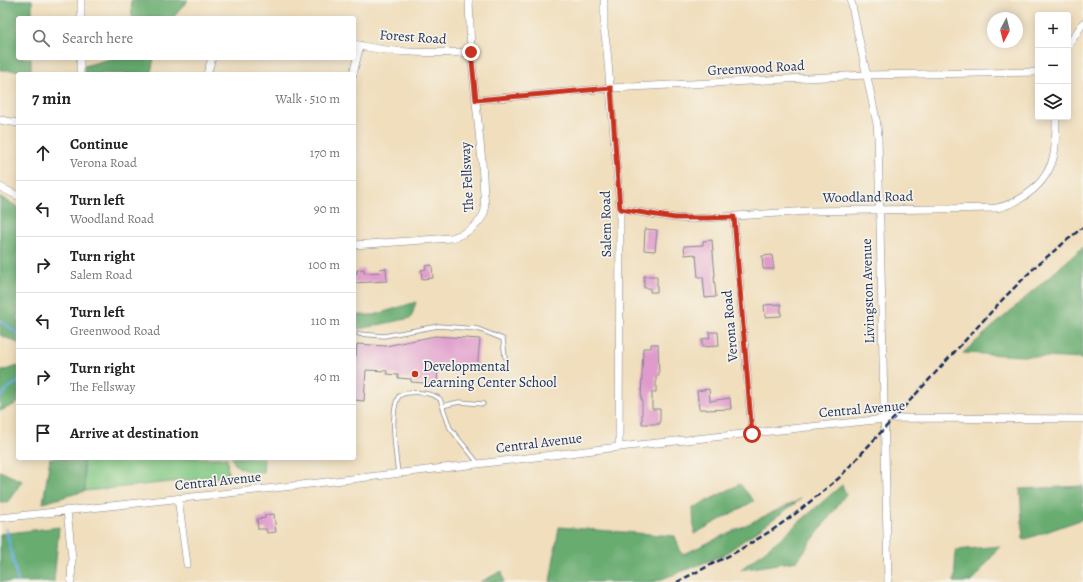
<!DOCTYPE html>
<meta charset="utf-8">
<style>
body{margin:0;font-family:Alegreya,serif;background:#f2f2f2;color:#222}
.controls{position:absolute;right:12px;top:12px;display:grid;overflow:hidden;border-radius:4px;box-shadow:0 2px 10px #0003}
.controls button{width:36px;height:36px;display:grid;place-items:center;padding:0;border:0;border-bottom:1px solid #e0e0e0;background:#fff;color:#222;font:20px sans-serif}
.compass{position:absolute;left:987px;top:12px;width:36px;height:36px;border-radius:50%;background:#fff;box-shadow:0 2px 10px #0003;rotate:187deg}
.stop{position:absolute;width:12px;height:12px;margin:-9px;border:3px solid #c8321e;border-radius:50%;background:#fff}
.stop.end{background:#c8321e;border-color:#fff;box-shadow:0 1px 4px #0008}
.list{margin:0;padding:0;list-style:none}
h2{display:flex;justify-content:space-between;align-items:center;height:52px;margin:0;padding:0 16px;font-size:17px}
h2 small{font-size:13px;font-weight:400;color:#767676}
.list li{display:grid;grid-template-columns:26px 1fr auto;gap:12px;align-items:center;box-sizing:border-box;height:56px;padding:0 16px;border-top:1px solid #e0e0e0}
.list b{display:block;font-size:15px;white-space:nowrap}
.list p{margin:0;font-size:13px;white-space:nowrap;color:#767676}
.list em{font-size:13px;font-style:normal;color:#767676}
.icon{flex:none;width:22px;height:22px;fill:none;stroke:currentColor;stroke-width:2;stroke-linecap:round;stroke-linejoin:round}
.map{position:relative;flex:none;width:1083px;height:582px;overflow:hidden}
.search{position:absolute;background:#fff;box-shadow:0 2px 10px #0003;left:16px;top:16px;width:340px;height:44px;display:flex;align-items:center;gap:10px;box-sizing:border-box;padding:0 14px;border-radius:4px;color:#767676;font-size:15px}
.panel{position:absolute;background:#fff;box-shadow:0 2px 10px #0003;left:16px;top:72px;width:340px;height:388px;border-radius:4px}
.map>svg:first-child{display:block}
.green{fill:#80c782;stroke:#4e7b70}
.forest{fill:#68ac70;stroke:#426e67}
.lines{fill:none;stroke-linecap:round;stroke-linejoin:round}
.stream{stroke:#6dafe1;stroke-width:2.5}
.building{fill:#e09bcc}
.lane-casing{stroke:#86868d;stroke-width:5}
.street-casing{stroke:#86868d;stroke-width:8}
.lane{stroke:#fff;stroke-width:3.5}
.street{stroke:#fff;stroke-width:7}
.rail{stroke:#1b2f5e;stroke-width:2.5;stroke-dasharray:6 3;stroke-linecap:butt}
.route{stroke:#c8321e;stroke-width:5}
.poi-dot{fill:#c8321e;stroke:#f7f3e8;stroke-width:1.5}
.labels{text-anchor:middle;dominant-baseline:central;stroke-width:3.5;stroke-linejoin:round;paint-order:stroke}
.street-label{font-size:14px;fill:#1b2f5e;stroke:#f7f3e8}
.poi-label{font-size:14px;fill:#1b2f5e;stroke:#f7f3e8;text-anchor:start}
</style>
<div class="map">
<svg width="1083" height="582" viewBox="0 0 1083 582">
<rect width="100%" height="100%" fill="#f7f3e8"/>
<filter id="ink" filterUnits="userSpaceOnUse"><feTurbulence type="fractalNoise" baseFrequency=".025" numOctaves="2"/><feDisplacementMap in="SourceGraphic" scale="8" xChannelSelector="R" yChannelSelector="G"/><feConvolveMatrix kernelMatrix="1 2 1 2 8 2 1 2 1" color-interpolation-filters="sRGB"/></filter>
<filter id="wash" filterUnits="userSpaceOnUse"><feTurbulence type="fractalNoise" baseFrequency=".012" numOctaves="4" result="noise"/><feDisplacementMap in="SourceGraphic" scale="16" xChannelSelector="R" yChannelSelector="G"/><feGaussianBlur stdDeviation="0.9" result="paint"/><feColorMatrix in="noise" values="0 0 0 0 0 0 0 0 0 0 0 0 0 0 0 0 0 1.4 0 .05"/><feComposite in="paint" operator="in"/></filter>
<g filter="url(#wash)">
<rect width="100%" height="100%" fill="#f0debc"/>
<path class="green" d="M83 458H227L228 476 85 491Z
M232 458H264L263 472C250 471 237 472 232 458Z"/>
<path class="forest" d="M0 0H32V18H18V58H31V71L0 70Z
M131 0H188L173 18H132Z
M113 58H154L151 72 137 74H85L84 66Z
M0 197 18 207V343L0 335Z
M1083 247V359L963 353Z
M416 302 411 318 354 330V315H374Z
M18 366V403L0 411V375L2 371Z
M50 458H83L85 491 43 503Z
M0 471 22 481 8 502 0 503Z
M740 484 754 501 694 534 693 508Z
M842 485 846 494 797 561 740 570 781 538Z
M1083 486V519L1023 540 1020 489Z
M801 499 722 556 654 582H550L559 527 675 536 682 555Z
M59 527 54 582H0V534Z
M1000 546 972 582H954L956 550Z
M502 571 504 582H480Z"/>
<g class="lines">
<path class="stream" d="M0 320 18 334
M0 398 8 388 18 382
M6 529 18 582"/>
</g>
<g id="blocks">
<path class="building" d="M645 229 657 230 655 251 644 250Z
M712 240 715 276H714L716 297 705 298 703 277H698L696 255 695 256V254L685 255 684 246 703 245V241Z
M772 255 774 269H763L762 256Z
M432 265 433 278 422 279 421 270 426 269 425 266Z
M386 268 387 281 354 283V274L357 273V270L364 269V273L380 272 379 269Z
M644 276H657V292H650V288H644Z
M781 304V316L765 317 764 305Z
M709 332H718L719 346 702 347V339L710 338Z
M435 336 480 339 477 369 438 366 437 384 411 382V379L398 378V375L387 374V371L366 370 364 401 354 400V356H356L357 344 386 346Z
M651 344H658L659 376H656V392H652V409H660V424H642V399H641L643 348H651Z
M709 389 710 401 730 398 731 409 706 410V409H699L697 391Z
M274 514 276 532 267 533 266 529H258L257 519 265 518V515Z"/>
</g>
</g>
<g filter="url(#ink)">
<use href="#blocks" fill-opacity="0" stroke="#86868d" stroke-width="1"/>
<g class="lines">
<defs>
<path id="lane" d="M359 334 384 336 438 326 478 329 503 339 505 357
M442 406 459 402 483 404
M398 473C396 456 389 411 399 396 407 390 431 392 440 399L450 428 478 463"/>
<path id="street" d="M604 0V29L607 50 620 209 619 447
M851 1 877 124 878 136 888 582
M81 18V0
M354 44C392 54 432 53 471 52
M1068 46 1083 23
M80 58V74
M207 74 212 58
M353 74 360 45
M476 100 611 88 866 75 1038 72
M0 120 18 123
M0 187 18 196
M620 209 675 218 692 219 809 211 997 208C1023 202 1049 182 1054 154 1056 142 1056 129 1056 117
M734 217 752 433
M354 245 451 238C466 234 481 225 485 210L482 162 471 52 469 0
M178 498 187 564
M67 510 72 558 71 582
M0 518 284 487 619 447 894 418 1083 419"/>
</defs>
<use href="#lane" class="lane-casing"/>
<use href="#street" class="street-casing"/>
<use href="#lane" class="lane"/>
<use href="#street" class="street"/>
<path class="rail" d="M677 582 736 552 774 529 795 514 839 478 1003 299 1036 266 1083 227"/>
</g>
</g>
<g class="lines" filter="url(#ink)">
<path class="route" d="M471 52 476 100 611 88 620 209 675 218H707L734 217 752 434"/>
</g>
<circle class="poi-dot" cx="415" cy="374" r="4"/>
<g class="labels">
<g class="street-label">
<text transform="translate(413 37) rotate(4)">Forest Road</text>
<text transform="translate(756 68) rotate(-3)">Greenwood Road</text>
<text transform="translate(467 177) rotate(-93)">The Fellsway</text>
<text transform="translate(868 197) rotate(-1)">Woodland Road</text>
<text transform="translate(606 224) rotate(-91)">Salem Road</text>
<text transform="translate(868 291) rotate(-92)">Livingston Avenue</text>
<text transform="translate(730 326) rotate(-95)">Verona Road</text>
<text transform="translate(862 409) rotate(-5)">Central Avenue</text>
<text transform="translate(539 443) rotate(-7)">Central Avenue</text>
<text transform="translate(218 481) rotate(-6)">Central Avenue</text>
</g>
<g class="poi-label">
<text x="423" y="366">Developmental<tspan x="423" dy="16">Learning Center School</tspan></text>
</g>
</g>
</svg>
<div class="controls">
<button>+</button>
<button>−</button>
<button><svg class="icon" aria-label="layers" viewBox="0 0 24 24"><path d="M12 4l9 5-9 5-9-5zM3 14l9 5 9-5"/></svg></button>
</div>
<svg class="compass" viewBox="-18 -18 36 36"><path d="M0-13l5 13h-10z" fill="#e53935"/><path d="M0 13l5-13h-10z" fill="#767676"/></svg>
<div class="stop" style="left:752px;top:434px"></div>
<div class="stop end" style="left:471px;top:52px"></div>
<div class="search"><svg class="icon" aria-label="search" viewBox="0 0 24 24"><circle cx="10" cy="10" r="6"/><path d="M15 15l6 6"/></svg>Search here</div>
<section class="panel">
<h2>7 min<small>Walk · 510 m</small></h2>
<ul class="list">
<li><svg class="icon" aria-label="ahead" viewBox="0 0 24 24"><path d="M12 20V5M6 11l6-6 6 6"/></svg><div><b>Continue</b><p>Verona Road</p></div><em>170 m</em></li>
<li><svg class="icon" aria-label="left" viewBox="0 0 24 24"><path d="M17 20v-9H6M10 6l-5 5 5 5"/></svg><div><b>Turn left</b><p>Woodland Road</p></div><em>90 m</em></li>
<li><svg class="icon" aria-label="right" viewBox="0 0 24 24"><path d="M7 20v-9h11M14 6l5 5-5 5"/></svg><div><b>Turn right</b><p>Salem Road</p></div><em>100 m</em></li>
<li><svg class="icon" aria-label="left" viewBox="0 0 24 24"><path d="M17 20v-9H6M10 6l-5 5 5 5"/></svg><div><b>Turn left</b><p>Greenwood Road</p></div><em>110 m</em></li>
<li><svg class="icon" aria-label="right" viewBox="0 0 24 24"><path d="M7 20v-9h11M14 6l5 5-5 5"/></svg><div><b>Turn right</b><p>The Fellsway</p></div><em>40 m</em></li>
<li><svg class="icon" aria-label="arrive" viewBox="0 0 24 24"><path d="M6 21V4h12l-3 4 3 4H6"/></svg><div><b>Arrive at destination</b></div></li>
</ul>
</section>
</div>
